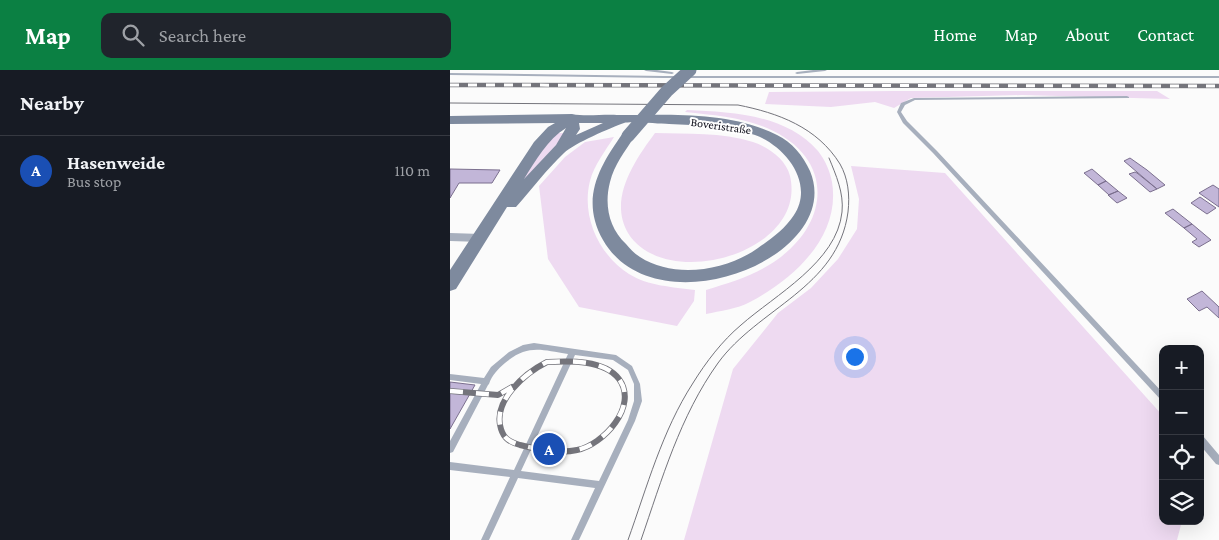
<!DOCTYPE html>
<meta charset="utf-8">
<style>
body{margin:0;font-family:"Crimson Pro",serif;background:#20242c;color:#f1f3f6}
.controls{position:absolute;right:15px;bottom:15px;display:grid;overflow:hidden;border-radius:10px;box-shadow:0 5px 20px #0002}
.controls button{width:45px;height:45px;display:grid;place-items:center;padding:0;border:0;border-bottom:1px solid #363941;background:#171b24;color:#f1f3f6;font:25px sans-serif}
.you{position:absolute;left:404px;top:286px;width:18px;height:18px;margin:-12px;border:4px solid #fff;border-radius:50%;background:#1a73e8;box-shadow:0 0 0 8px #1a73e833}
.badge{display:grid;place-items:center;width:32px;height:32px;border-radius:50%;background:#0b8043;color:#fff;font-size:16px;font-weight:700}
.pin{position:absolute;translate:-50% -50%;border:2px solid #fff;box-shadow:0 1px 5px #0006}
.list{margin:0;padding:0;list-style:none}
h2{display:flex;justify-content:space-between;align-items:center;height:65px;margin:0;padding:0 20px;font-size:21px}
h2 small{font-size:16px;font-weight:400;color:#9ea1a6}
.list li{display:grid;grid-template-columns:32px 1fr auto;gap:15px;align-items:center;box-sizing:border-box;height:70px;padding:0 20px;border-top:1px solid #363941}
.list b{display:block;font-size:19px;white-space:nowrap}
.list p{margin:0;font-size:16px;white-space:nowrap;color:#9ea1a6}
.list em{font-size:16px;font-style:normal;color:#9ea1a6}
.icon{flex:none;width:28px;height:28px;fill:none;stroke:currentColor;stroke-width:2;stroke-linecap:round;stroke-linejoin:round}
.map{position:relative;flex:none;width:769px;height:470px;overflow:hidden}
header{display:flex;align-items:center;gap:30px;box-sizing:border-box;height:70px;padding:0 25px;background:#0b8043;color:#fff}
header strong{font-size:24px}
nav{display:flex;gap:28px;margin-inline-start:auto;font-size:18px}
.search{width:350px;height:45px;background:#20242c;display:flex;align-items:center;gap:12px;box-sizing:border-box;padding:0 18px;border-radius:10px;color:#9ea1a6;font-size:19px}
main{display:flex}
aside{flex:1;background:#171b24}
.map>svg:first-child{display:block}
.green{fill:#eedaf1}
.building{fill:#c2b6d8;stroke:#7b6f8e}
.lines{fill:none;stroke-linecap:round;stroke-linejoin:round}
.service{fill:#a7afbd;fill-rule:evenodd}
.minor{fill:#a7afbd;fill-rule:evenodd}
.secondary{fill:#7e8a9e;fill-rule:evenodd}
.tram{stroke:#74747b;stroke-width:1}
.rail-far1-casing{stroke:#74747b;stroke-width:4.5}
.rail-casing{stroke:#74747b;stroke-width:6}
.rail-far1{stroke:#fff;stroke-width:3;stroke-dasharray:9;stroke-linecap:butt}
.rail{stroke:#fff;stroke-width:4.5;stroke-dasharray:13;stroke-linecap:butt}
.secondary-bridge{stroke:#7e8a9e;stroke-width:13}
.labels{text-anchor:middle;dominant-baseline:central;stroke-width:4;stroke-linejoin:round;paint-order:stroke}
.street-label{font-size:12px;fill:#0f0f1b;stroke:#fff}
</style>
<header>
<strong>Map</strong>
<div class="search"><svg class="icon" aria-label="search" viewBox="0 0 24 24"><circle cx="10" cy="10" r="6"/><path d="M15 15l6 6"/></svg>Search here</div>
<nav><a>Home</a><a>Map</a><a>About</a><a>Contact</a></nav>
</header>
<main>
<aside>
<h2>Nearby<small></small></h2>
<ul class="list">
<li><span class="badge" style="background:#1a4fb4">A</span><div><b>Hasenweide</b><p>Bus stop</p></div><em>110 m</em></li>
</ul>
</aside>
<div class="map">
<svg width="769" height="470" viewBox="0 0 769 470">
<rect width="100%" height="100%" fill="#fbfbfb"/>
<path class="green" d="M445 21H707L720 29 572 25 461 28 444 38 425 32 381 37 315 34 319 22Z
M237 40C282 42 335 44 368 81 375 90 380 101 382 112 391 166 344 209 300 232 287 239 270 241 256 244V220C278 213 300 207 319 195 380 158 388 89 317 58 291 47 263 45 235 42Z
M104 63H117L74 110 70 111Z
M205 63C238 64 271 62 303 72 318 77 336 89 340 106 358 183 215 223 178 163 158 129 185 90 205 63Z
M164 67C156 80 144 95 140 111 131 146 149 185 179 204 198 216 223 217 245 220L244 231 227 256 129 237 98 189 89 116 115 87 135 72Z
M401 96 495 103 713 346V451H732L727 470H234L283 299 328 243 361 218 388 189 407 159 409 129Z"/>
<path class="building" d="M680 88 697 100 715 115 707 119 674 91Z
M0 99 50 100 42 113H9L0 128Z
M642 99 656 111 648 115 634 103Z
M685 102 687 103 707 119 700 122 679 104Z
M656 111 668 121 659 125 648 115Z
M763 115 769 119V137L749 123Z
M668 121 677 128 667 133 658 125Z
M750 127 766 138 757 144 741 133Z
M723 139 742 154 734 158 715 143Z
M742 154 761 170 749 177 742 172 747 169 734 158Z
M752 221 769 237V248L757 237 749 241 737 229Z
M0 312 25 315 0 359Z"/>
<g class="lines">
<path class="service" d="M194 0H207L222 2 224 3 222 4 196 1Z
M363 0H377L375 1 347 4 345 3 347 2Z
M0 3 214 6H769V8H214L0 5Z
M677 26 679 27V28L465 30 455 35 451 42 457 51 487 81 713 323V331L711 330 483 83 453 53 447 42 451 33 464 28Z
M84 273 166 285 182 296 190 314 192 331 185 351 129 470H121L145 418 68 408 39 470H31L60 407 0 400V392L64 400 118 284C91 280 78 274 55 293 48 299 42 305 39 314L38 315 3 382 0 383V371L31 314 0 310V304L34 308 41 297 59 282 73 275ZM125 285 163 290 178 300 184 314V331L178 350 149 411 71 401Z
M750 365 753 366 769 385V395L766 394 750 375Z"/>
<path class="minor" d="M0 163 31 164 37 168 31 172 0 171Z"/>
<path class="secondary" d="M122 44C136 47 153 44 167 45 219 45 280 41 327 65 342 72 353 86 360 101 396 187 206 262 153 170 130 129 149 97 173 63H183L185 66C175 81 164 95 160 112 154 135 159 158 176 174 180 179 185 184 190 187 224 209 276 201 308 178 321 169 335 159 344 145 365 113 335 76 305 65 278 56 248 55 219 54 210 54 181 51 174 53 160 58 125 73 114 83 97 99 82 119 66 137H57L6 219 0 221V200L84 72 98 57 105 53 0 54V46ZM129 53H153L126 65 130 59ZM116 58 106 75 74 109C86 90 97 70 116 58Z"/>
<path class="tram" d="M0 33 288 35C328 43 367 57 390 94 398 108 400 125 398 142 388 218 308 238 268 293 230 346 212 409 191 470
M178 470C197 417 212 361 243 313 256 292 272 271 291 255 325 225 387 192 392 142 394 123 386 105 379 88"/>
<defs>
<path id="rail-far1" d="M0 15 769 16"/>
<path id="rail" d="M97 292C118 291 154 289 169 309 189 336 153 375 127 380 109 384 87 379 70 375 60 372 54 369 51 359 42 331 75 303 97 292Z
M0 321 48 325 62 317"/>
</defs>
<use href="#rail-far1" class="rail-far1-casing"/>
<use href="#rail" class="rail-casing"/>
<use href="#rail-far1" class="rail-far1"/>
<use href="#rail" class="rail"/>
<path class="secondary-bridge" d="M178 66 217 21 240 0"/>
</g>
<g class="labels">
<g class="street-label">
<text transform="translate(271 56) rotate(8)">Boveristraße</text>
</g>
</g>
</svg>
<div class="controls">
<button>+</button>
<button>−</button>
<button><svg class="icon" aria-label="locate" viewBox="0 0 24 24"><circle cx="12" cy="12" r="6"/><path d="M12 2v4M12 18v4M2 12h4M18 12h4"/></svg></button>
<button><svg class="icon" aria-label="layers" viewBox="0 0 24 24"><path d="M12 4l9 5-9 5-9-5zM3 14l9 5 9-5"/></svg></button>
</div>
<div class="you"></div>
<div class="pin badge" style="left:99px;top:379px;background:#1a4fb4">A</div>
</div>
</main>
